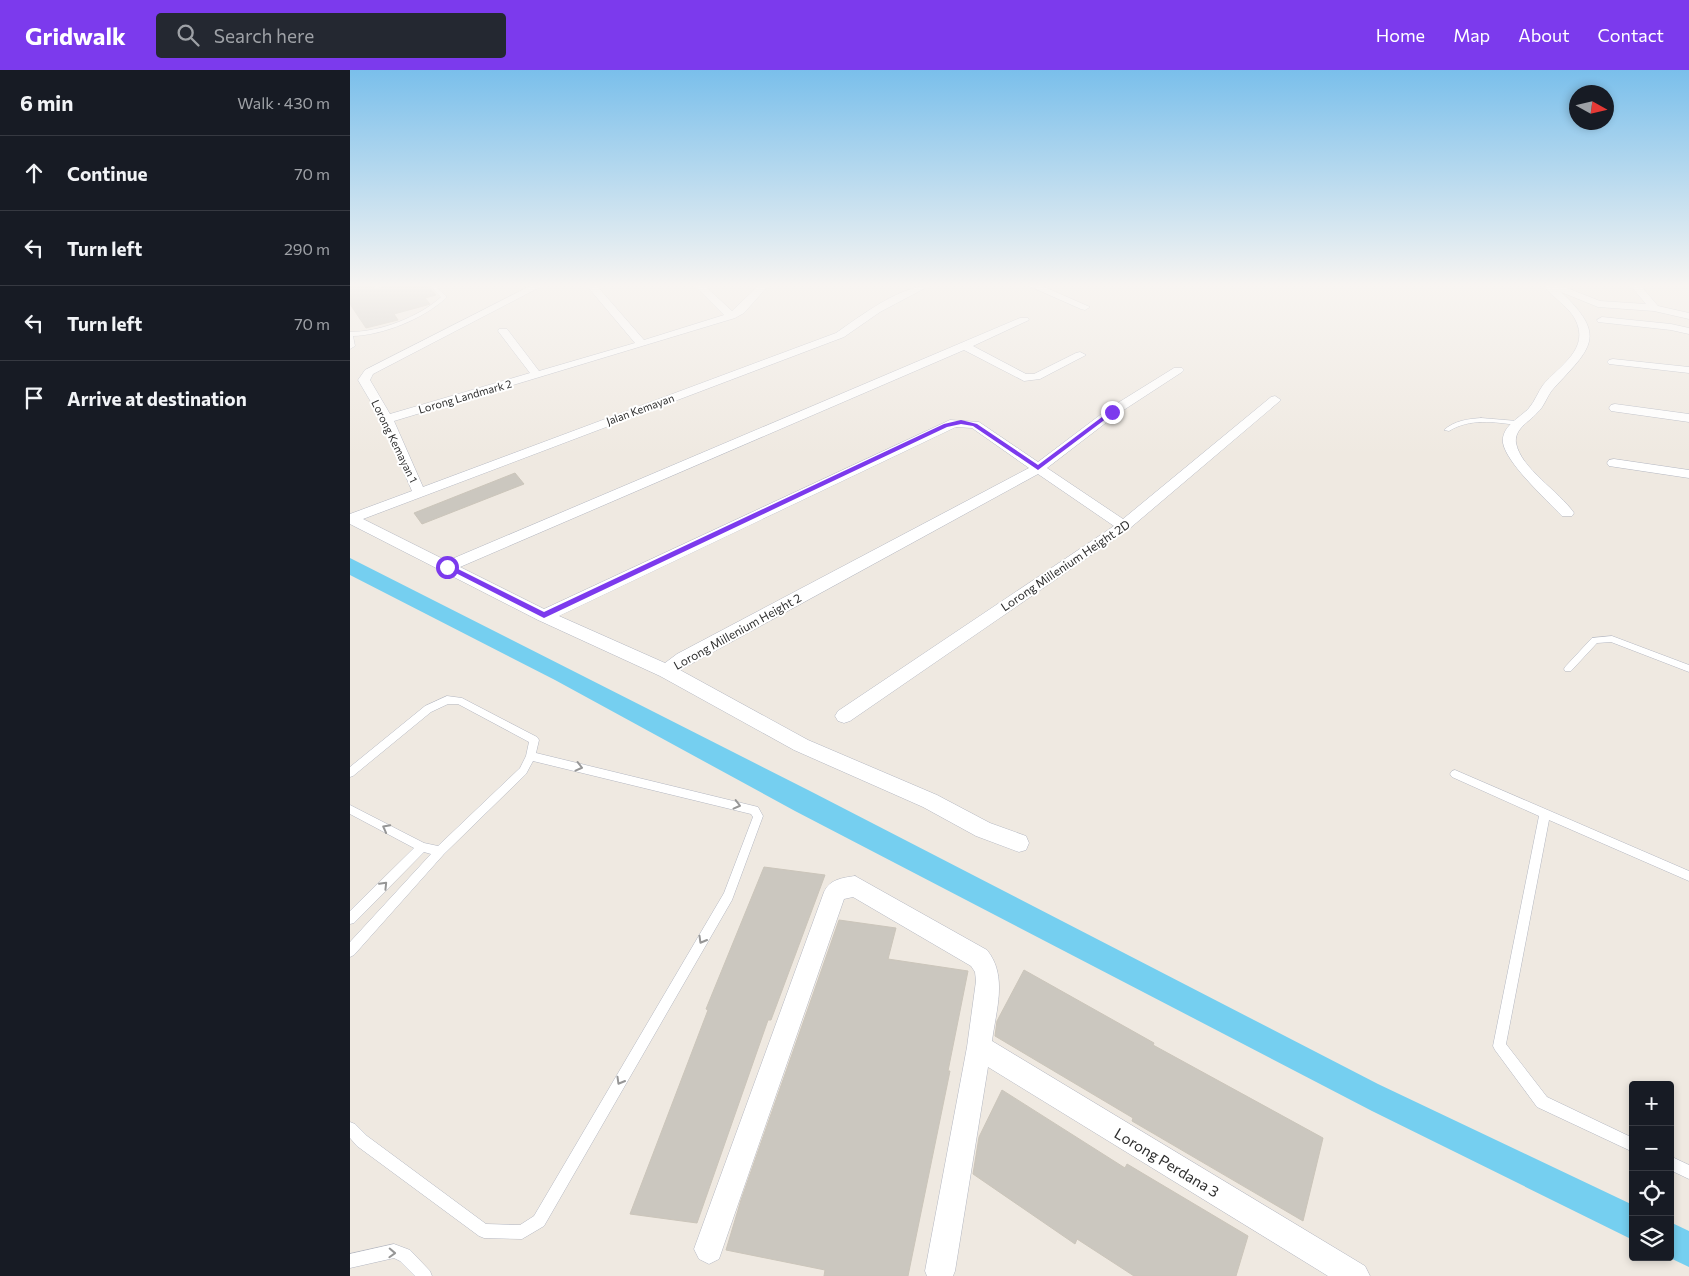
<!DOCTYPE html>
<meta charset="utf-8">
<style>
body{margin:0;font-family:Commissioner,sans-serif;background:#242831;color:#f1f3f6}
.controls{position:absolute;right:15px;bottom:15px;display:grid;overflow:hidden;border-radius:5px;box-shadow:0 2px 8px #0003}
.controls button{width:45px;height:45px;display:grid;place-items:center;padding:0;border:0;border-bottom:1px solid #363941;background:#171b24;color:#f1f3f6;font:25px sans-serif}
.compass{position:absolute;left:1219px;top:15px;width:45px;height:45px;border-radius:50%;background:#171b24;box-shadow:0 2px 8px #0003;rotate:98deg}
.stop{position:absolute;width:15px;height:15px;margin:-11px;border:4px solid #7c3aed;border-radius:50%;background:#fff}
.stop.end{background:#7c3aed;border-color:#fff;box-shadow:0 1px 5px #0008}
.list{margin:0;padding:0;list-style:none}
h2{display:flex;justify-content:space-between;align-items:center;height:65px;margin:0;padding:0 20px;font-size:21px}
h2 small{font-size:16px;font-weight:400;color:#9ea1a6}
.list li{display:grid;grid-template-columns:32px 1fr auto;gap:15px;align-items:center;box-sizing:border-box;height:75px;padding:0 20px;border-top:1px solid #363941}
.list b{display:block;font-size:19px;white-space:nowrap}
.list em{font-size:16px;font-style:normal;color:#9ea1a6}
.icon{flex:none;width:28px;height:28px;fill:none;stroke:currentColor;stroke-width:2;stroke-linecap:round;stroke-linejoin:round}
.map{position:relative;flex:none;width:1339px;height:1206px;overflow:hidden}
header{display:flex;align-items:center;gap:30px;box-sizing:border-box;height:70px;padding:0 25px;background:#7c3aed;color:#fff}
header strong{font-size:24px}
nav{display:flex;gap:28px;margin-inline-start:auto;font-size:18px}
.search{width:350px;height:45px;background:#242831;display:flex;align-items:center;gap:12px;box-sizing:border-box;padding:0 18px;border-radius:5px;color:#9ea1a6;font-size:19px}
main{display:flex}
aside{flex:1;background:#171b24}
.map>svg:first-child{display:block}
.water{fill:#75cff0}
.building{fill:#cbc7bf;stroke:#cbc5ba}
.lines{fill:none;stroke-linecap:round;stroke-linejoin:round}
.service-casing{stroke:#b4b7c1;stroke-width:1}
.minor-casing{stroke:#b4b7c1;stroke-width:1}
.service{fill:#fff;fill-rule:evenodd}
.minor{fill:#fff;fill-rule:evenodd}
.oneway{stroke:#969696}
.route{fill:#7c3aed}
.labels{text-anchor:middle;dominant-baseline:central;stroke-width:4;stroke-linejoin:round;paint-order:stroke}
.far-street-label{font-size:11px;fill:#2e2e2e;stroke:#fff}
.street-label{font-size:12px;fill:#2e2e2e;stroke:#fff}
.near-street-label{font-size:15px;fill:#2e2e2e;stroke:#fff}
</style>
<header>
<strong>Gridwalk</strong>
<div class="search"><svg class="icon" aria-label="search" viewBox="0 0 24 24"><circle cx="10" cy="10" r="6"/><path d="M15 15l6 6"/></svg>Search here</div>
<nav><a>Home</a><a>Map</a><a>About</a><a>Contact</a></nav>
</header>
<main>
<aside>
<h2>6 min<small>Walk · 430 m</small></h2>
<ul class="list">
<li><svg class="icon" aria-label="ahead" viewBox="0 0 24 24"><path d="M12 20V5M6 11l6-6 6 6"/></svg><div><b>Continue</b></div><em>70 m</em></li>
<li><svg class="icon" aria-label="left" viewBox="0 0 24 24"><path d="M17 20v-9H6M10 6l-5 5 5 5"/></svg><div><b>Turn left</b></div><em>290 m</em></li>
<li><svg class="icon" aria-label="left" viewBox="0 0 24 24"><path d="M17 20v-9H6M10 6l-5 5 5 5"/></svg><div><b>Turn left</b></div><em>70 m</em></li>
<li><svg class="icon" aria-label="arrive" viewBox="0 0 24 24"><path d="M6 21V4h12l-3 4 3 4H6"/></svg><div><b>Arrive at destination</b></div></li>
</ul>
</aside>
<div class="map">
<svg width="1339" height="1206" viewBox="0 0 1339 1206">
<rect width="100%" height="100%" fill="#efe9e1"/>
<path class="water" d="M0 488 460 721 1028 1014 1283 1135V1170L1022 1041 445 741 205 610 0 505Z
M1320 1152 1339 1161V1197L1318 1187H1320Z"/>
<path class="building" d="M0 216H23L25 219 36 216H78L86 225 75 228 80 234 77 235 44 244 48 250 16 258 0 234Z
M165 403 174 414 72 454 64 443Z
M414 797 475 805 421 950H418L347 1153 280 1144 358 940 356 939Z
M489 850 546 858 538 889 618 901 598 1001H600L558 1206H474L475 1200 376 1180 391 1130Z
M674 900 804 973 803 975 973 1068 953 1151 782 1051 783 1048 645 966 647 951Z
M652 1020 775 1098 777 1094 898 1166 886 1206H784L727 1169 725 1174 623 1104 629 1067Z"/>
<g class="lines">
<defs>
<path id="service" d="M80 216H85L96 226V228C73 249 33 265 3 266L5 276 0 279V262C30 262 69 247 91 227Z
M1131 348 1167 351 1170 353 1167 355C1144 352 1120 348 1099 361L1094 360C1104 351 1117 349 1131 348Z
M1262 566 1339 595V602L1261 572 1247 573 1221 601H1215L1214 599 1215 597 1242 568Z
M97 626 112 628 187 667 189 670 186 683 404 736 408 737 413 746 382 830 194 1156 172 1169 134 1168 129 1166 7 1076 0 1068V1052L5 1054 17 1066 136 1154 170 1155 184 1146 374 823 403 747 401 744 183 691 176 704 94 784 4 885 0 887V872L81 784 74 782 4 853 0 854V841L64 778 0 744V735L74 773 88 776 170 698 176 686 179 672 108 634H98L81 642 3 706 0 707V697L75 636Z
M1105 700 1339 801V811L1199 750 1156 974 1197 1027 1283 1068V1082L1187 1037 1145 980 1143 976 1189 746 1102 707 1100 704 1102 701Z
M1320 1086 1339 1095V1109L1320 1100Z
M44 1174 60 1180 80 1201 82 1206H65L50 1191 44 1188 0 1198V1184Z"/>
<path id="minor" d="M180 216H192L23 304 20 310 40 344 180 303 148 261 149 259H157L189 301 285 273 237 216H247L294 270 374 245 345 216H355L382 241 408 216H418L394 243 385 248 44 351 73 417 486 263C509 247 551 215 579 216L530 242 494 267 13 449 97 491 670 248H678L679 250 623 276 676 304H684L726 283 730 282 736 285 690 309 674 311 614 280 110 497 194 539 600 350 629 352 688 392 758 339 824 298H832L834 300 832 302 766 345 697 398 773 449 921 327 925 326 931 330 779 459 500 651 494 653 488 651 485 646 488 641 764 456 688 404 330 600 458 670 587 725 640 753 676 766 679 773 676 780 669 782 626 766 573 737 444 680 310 606 188 550 0 454V444L62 421 31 349 8 310 15 300ZM606 357 622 358 679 398 327 584 315 593 209 546Z
M679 216H692L740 237 735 240 731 239Z
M1194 216H1212L1250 231 1296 234 1281 216H1291L1308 236 1339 243V249L1304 241 1248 237 1211 222C1258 266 1241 278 1204 318 1197 325 1195 336 1187 343 1179 352 1164 359 1166 373 1171 399 1209 421 1224 443L1222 446H1212C1196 429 1157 394 1153 373 1151 356 1170 348 1179 338 1185 331 1188 322 1193 315 1209 296 1241 279 1225 249 1218 236 1203 228 1194 216Z
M1252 247 1321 254 1339 258V264L1321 260 1248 252 1247 250Z
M1263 289 1339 297V303L1259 294 1257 292 1259 290Z
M1265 334 1339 344V352L1261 341 1259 338 1261 335Z
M1264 389 1339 400V408L1259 396 1257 393 1259 390Z
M505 806 637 880C658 906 646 940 642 971L1015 1196 1020 1206H978L638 997 605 1201 603 1206H577L575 1201 617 977 626 911 625 902 621 896 503 827 494 829 369 1189 359 1194 349 1189 344 1179 474 822C480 809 492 808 505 806Z"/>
</defs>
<use href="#service" class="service-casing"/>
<use href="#minor" class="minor-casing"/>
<use href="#service" class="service"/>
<use href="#minor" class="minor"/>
</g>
<defs><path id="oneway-chevron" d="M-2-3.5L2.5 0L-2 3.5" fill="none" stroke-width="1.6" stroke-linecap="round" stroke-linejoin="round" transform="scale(1.25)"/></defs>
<g class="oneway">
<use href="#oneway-chevron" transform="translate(229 697) rotate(14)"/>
<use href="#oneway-chevron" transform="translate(387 735) rotate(14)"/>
<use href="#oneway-chevron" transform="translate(36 758) rotate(-152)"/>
<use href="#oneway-chevron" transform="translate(34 815) rotate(-46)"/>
<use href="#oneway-chevron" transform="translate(352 870) rotate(120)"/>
<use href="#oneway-chevron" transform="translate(270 1011) rotate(120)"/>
<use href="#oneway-chevron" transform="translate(42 1183) rotate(2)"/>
</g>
<linearGradient id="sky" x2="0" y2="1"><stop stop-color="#7abfeb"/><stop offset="0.56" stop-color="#f8f5f2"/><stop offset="1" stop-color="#f8f5f2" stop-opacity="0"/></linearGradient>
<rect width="1339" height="385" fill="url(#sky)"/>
<path class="route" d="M760 341 765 342 688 400 623 356 611 354 597 357 194 548 94 497 100 495 194 542 594 354 611 350 627 354 688 395Z"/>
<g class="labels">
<g class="far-street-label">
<text transform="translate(115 326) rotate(-16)">Lorong Landmark 2</text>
<text transform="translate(290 339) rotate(-20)">Jalan Kemayan</text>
<text transform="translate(45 371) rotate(64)">Lorong Kemayan 1</text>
</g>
<g class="street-label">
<text transform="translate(715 495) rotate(-34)">Lorong Millenium Height 2D</text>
<text transform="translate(387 561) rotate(-29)">Lorong Millenium Height 2</text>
</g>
<g class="near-street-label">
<text transform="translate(817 1092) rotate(31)">Lorong Perdana 3</text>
</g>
</g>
</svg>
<div class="controls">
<button>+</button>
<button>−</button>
<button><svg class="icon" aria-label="locate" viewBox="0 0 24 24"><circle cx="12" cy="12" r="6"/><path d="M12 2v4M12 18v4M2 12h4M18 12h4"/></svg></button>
<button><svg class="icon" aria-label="layers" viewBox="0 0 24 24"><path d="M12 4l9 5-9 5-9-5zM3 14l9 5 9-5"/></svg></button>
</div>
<svg class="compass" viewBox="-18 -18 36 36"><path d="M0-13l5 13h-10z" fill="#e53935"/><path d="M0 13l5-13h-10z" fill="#9ea1a6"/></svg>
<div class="stop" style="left:97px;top:497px"></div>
<div class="stop end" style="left:762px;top:342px"></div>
</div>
</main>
